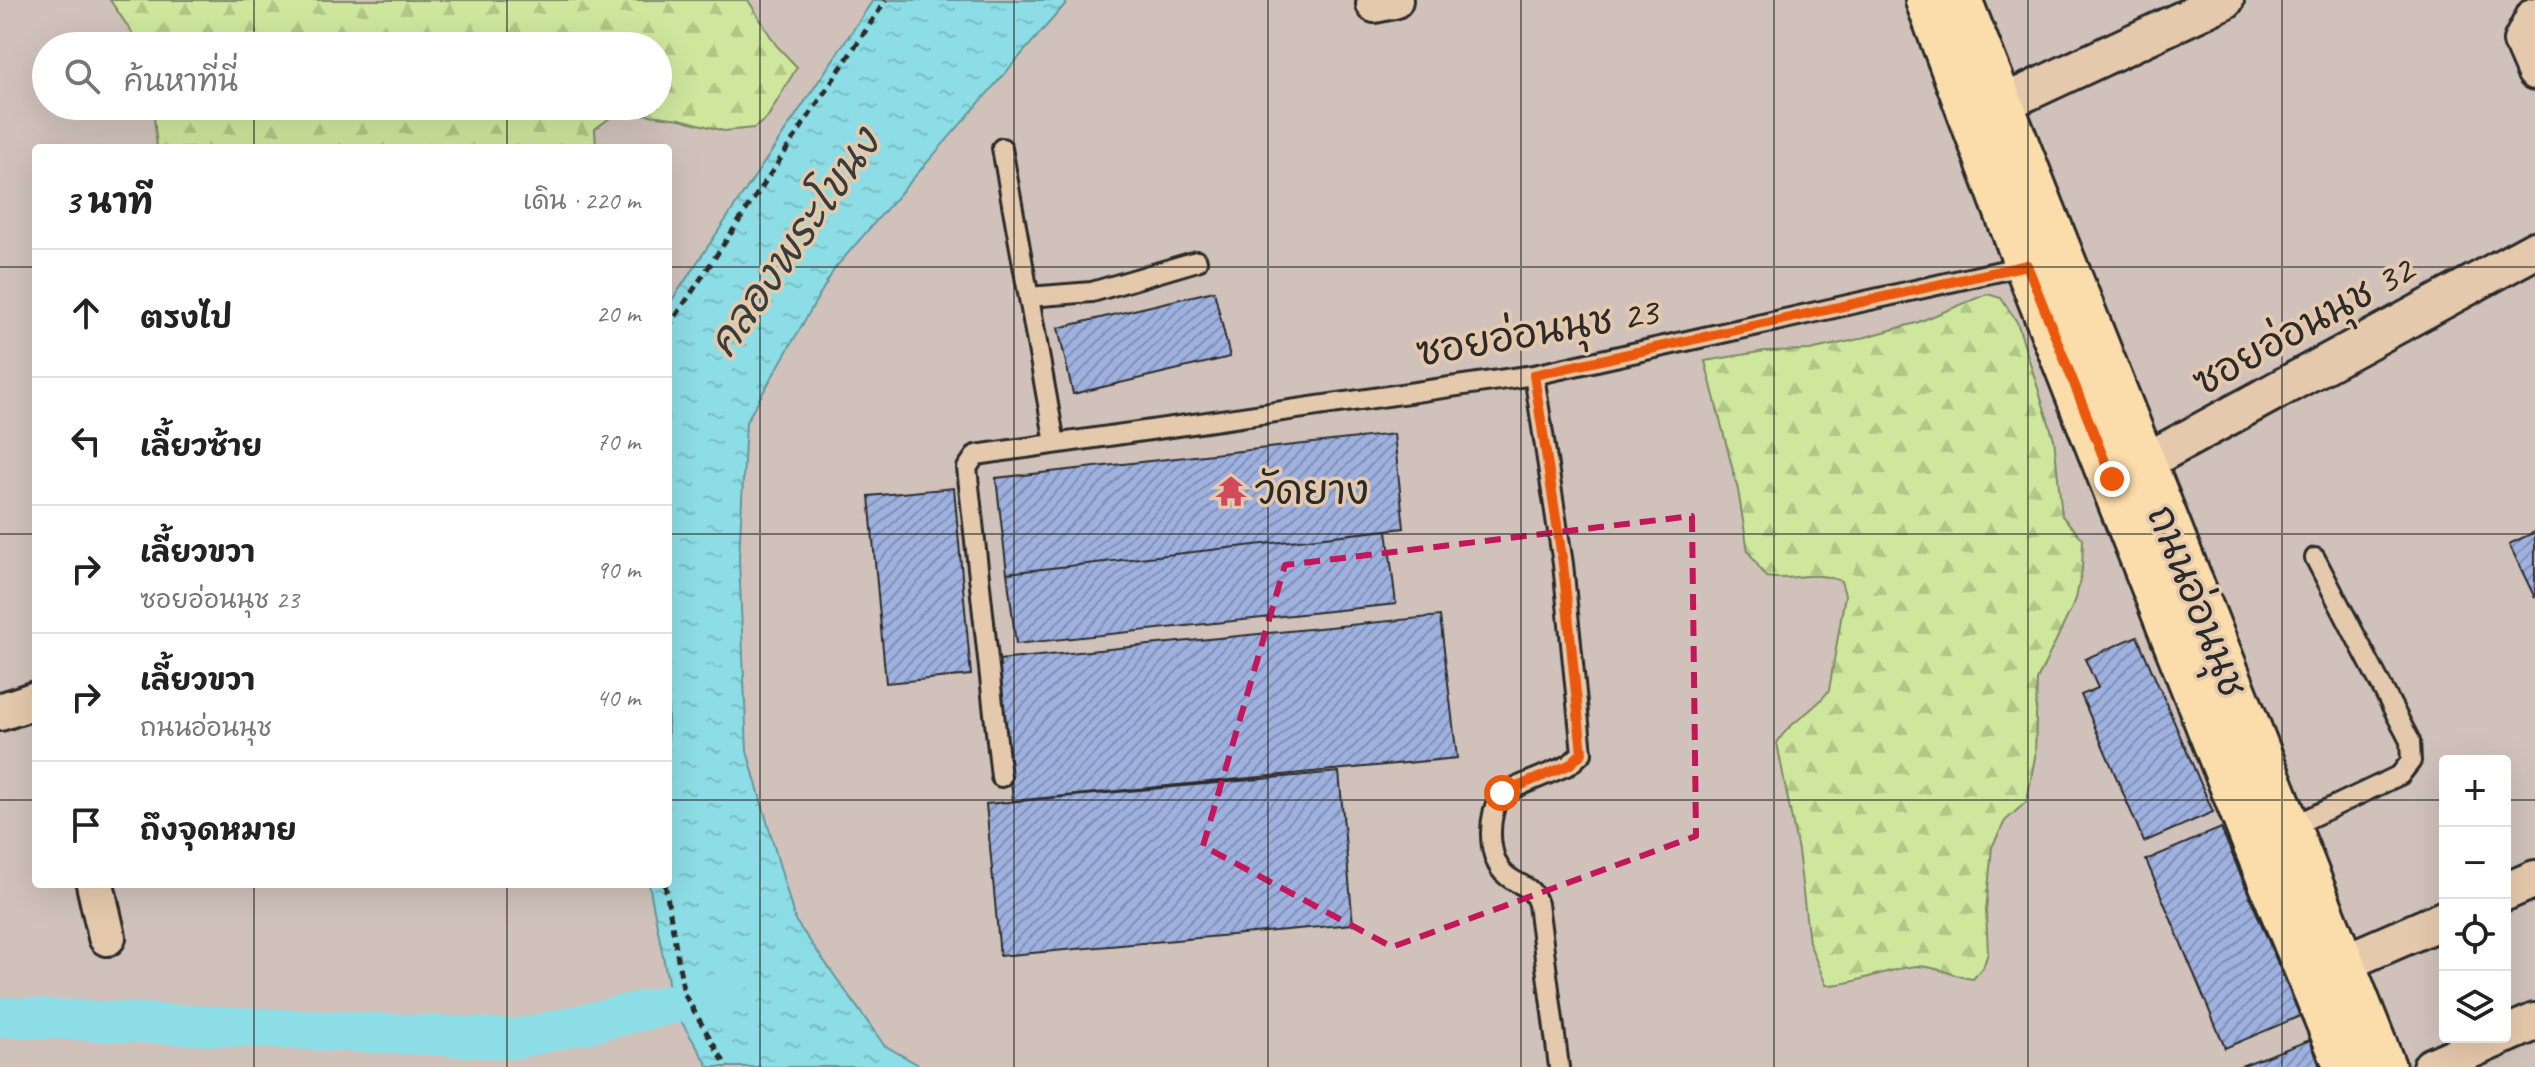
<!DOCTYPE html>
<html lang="th">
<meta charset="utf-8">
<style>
body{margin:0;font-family:Caveat,"Playpen Sans Thai",sans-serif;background:#f2f2f2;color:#222}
.controls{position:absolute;right:24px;bottom:24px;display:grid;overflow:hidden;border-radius:8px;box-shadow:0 8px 32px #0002}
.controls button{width:72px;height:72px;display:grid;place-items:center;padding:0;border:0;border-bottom:2px solid #e0e0e0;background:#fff;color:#222;font:40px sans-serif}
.stop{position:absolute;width:24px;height:24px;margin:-18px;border:6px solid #ea580c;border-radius:50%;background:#fff}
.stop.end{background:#ea580c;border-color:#fff;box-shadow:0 2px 8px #0008}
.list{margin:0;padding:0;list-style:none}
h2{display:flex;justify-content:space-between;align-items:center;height:104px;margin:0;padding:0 32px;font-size:34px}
h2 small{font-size:26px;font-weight:400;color:#767676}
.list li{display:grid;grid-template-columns:52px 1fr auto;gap:24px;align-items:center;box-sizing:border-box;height:128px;padding:0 32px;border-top:2px solid #e0e0e0}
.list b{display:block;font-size:30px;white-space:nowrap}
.list p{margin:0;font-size:26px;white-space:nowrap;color:#767676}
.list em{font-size:26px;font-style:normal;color:#767676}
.icon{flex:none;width:44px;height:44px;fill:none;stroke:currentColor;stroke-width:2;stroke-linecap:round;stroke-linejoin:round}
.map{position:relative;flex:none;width:2535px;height:1067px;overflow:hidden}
.search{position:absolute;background:#fff;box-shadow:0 8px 32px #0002;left:32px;top:32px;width:640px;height:88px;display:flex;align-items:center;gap:20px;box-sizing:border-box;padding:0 28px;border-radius:44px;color:#767676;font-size:30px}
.panel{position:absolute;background:#fff;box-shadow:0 8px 32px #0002;left:32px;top:144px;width:640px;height:744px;border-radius:8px}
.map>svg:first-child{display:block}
.forest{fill:url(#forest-firs);stroke:#7c8964;stroke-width:2}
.water{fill:url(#water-ripples);stroke:#65969b;stroke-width:2}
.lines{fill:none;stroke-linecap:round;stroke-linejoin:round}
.canal{stroke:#8cdde5;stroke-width:40}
.building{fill:url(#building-hatch);stroke:#2b2b2b;stroke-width:2}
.service-casing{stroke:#2b2b2b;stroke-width:24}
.minor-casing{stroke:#2b2b2b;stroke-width:42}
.primary-casing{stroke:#2b2b2b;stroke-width:50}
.path{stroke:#2b2b2b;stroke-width:5;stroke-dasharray:8 6;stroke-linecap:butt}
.service{stroke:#e5c9ac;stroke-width:18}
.minor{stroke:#e5c9ac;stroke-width:36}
.primary{stroke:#fbddab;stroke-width:44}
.route{stroke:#ea580c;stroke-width:10}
.marked{fill:none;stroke:#c2185b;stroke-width:6;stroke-dasharray:16 10;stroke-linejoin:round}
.grid{fill:none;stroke:#2b2b2b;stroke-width:2;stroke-opacity:0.55}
.labels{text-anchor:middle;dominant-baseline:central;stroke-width:7;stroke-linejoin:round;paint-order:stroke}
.street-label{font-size:40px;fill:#2b2b2b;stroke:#e5c9ac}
.poi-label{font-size:40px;fill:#2b2b2b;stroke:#e5c9ac;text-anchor:start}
.water-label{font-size:42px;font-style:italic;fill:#353d3e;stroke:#e5c9ac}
</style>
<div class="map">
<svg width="2535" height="1067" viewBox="0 0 2535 1067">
<defs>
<pattern id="forest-firs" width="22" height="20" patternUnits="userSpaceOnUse" patternTransform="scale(2)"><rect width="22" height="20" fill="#cee79d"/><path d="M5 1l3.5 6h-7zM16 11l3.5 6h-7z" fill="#b1c687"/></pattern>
<pattern id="water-ripples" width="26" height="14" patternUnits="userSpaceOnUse" patternTransform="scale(2)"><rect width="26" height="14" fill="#8cdde5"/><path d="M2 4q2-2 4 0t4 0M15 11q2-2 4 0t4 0" fill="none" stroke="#79bec5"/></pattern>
<pattern id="building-hatch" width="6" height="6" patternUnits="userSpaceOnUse" patternTransform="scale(2)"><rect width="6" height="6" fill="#9eb1df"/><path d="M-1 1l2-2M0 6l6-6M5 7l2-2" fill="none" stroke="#8190b5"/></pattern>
</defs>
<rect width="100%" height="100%" fill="#d0c2bb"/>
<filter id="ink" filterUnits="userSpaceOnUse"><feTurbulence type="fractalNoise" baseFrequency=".0125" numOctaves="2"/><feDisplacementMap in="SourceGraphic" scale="16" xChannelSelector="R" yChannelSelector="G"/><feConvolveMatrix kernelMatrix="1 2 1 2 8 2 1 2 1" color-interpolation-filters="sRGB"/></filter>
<g filter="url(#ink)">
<path class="forest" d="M110 0H748L776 45 797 67 767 118 754 128 724 131 680 119 619 111 595 129 596 148H157L153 106H658V46H141Z
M1987 294 2001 298 2017 322 2054 439 2062 516 2083 539 2082 570 2076 599 2037 680 2035 757 2027 801 2005 821 1992 847 1986 911 1988 953 1983 968 1973 979C1954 977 1938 966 1918 966 1886 968 1857 985 1826 985L1809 942 1798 851 1777 743C1790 720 1815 712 1829 690L1845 595 1841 581C1808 569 1795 582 1766 577L1748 551 1738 490 1705 361 1765 351 1810 350 1855 340 1916 323Z"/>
<path class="water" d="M873 0H1069L835 268 746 422 739 559 747 751 795 920 884 1045 922 1067H709L673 1008 649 884H668V306Z"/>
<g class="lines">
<path class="canal" d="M0 1017 516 1039 726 992"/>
</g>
<path class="building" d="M1214 291 1230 357 1073 394 1058 328Z
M1394 434 1404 528 1007 573 996 478Z
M954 488 971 675 886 683 869 496Z
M1387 530 1396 604 1016 644 1007 573Z
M2535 532V598L2509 544Z
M1440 616 1457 758 1013 801 999 660Z
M2137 636 2213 812 2144 842 2081 695 2098 688 2085 659Z
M1339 772 1353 924 1000 956 986 804Z
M2221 828 2300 1016 2225 1048 2146 860Z
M2310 1040 2320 1067H2238Z"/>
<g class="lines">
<defs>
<path id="service" d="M1002 148 1055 443
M1029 297 1092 292 1197 261
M1534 375 1563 564 1582 753 1569 765 1502 793C1487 812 1486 860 1507 876 1521 887 1532 885 1538 904L1559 1067
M1001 777 967 468 976 455 1534 375 2027 265
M2286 829 2400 775 2411 761 2410 741 2315 558"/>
<path id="minor" d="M1375 4 1394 0
M2535 16 2522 41 2535 71
M1978 115 2225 0
M2121 475 2535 250
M0 712 36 700
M95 884 107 937
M2505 892 2535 879
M2318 974 2445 919
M2505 1035 2535 1022
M2431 1067 2500 1037"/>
<path id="primary" d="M1928 0 2027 265 2255 843 2347 1067
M1959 0 2383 1067"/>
</defs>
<use href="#service" class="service-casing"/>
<use href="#minor" class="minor-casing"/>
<use href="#primary" class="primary-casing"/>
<path class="path" d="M668 328 886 0
M665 884 684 994 727 1067"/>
<use href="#service" class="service"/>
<use href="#minor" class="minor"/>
<use href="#primary" class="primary"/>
</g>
</g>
<g class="lines" filter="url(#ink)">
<path class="route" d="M1502 793 1569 765 1582 753 1563 564 1534 375 2027 265 2112 479"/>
</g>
<path class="marked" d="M1692 516 1696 836 1392 947 1203 846 1285 565Z"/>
<path class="grid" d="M254 0V46M507 0V46M760 0V1067M1014 0V1067M1268 0V1067M1521 0V1067M1774 0V1067M2028 0V1067M2282 0V1067M254 106V148M507 106V148M0 267H36M668 267H2535M0 534H36M668 534H2535M0 800H36M668 800H2445M2505 800H2535M254 884V1067M507 884V1067"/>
<defs>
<symbol id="temple-bare" viewBox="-9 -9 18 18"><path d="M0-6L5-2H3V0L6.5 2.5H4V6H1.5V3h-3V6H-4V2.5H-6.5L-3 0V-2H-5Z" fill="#d1495b" stroke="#e5c9ac" stroke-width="2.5" paint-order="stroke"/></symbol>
</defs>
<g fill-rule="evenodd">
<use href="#temple-bare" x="1209" y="469" width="44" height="44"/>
</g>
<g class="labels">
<g class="street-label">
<text transform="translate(2303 326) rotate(-29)">ซอยอ่อนนุช 32</text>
<text transform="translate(1537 332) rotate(-10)">ซอยอ่อนนุช 23</text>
<text transform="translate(2197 601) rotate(68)">ถนนอ่อนนุช</text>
</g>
<g class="poi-label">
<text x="1255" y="491">วัดยาง</text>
</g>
<g class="water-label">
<text transform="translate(794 243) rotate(-55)">คลองพระโขนง</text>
</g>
</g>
</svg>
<div class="controls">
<button>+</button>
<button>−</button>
<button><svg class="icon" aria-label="locate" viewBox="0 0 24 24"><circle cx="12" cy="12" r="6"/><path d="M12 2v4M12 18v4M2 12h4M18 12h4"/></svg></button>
<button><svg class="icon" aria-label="layers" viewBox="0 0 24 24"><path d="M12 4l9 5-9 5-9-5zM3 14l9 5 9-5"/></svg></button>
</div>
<div class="stop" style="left:1502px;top:793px"></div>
<div class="stop end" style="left:2112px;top:479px"></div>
<div class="search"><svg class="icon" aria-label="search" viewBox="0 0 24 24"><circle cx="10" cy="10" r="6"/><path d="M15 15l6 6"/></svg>ค้นหาที่นี่</div>
<section class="panel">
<h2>3 นาที<small>เดิน · 220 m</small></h2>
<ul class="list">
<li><svg class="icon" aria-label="ahead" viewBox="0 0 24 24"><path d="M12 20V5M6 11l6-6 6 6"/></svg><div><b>ตรงไป</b></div><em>20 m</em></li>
<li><svg class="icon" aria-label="left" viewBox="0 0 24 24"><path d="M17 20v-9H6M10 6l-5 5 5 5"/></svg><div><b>เลี้ยวซ้าย</b></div><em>70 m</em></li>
<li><svg class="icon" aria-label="right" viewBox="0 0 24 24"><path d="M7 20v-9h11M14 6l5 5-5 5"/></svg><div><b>เลี้ยวขวา</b><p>ซอยอ่อนนุช 23</p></div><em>90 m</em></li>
<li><svg class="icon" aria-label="right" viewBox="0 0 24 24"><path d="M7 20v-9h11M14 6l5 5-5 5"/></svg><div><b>เลี้ยวขวา</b><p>ถนนอ่อนนุช</p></div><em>40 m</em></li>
<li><svg class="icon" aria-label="arrive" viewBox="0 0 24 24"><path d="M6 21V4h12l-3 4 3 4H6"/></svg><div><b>ถึงจุดหมาย</b></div></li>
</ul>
</section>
</div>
